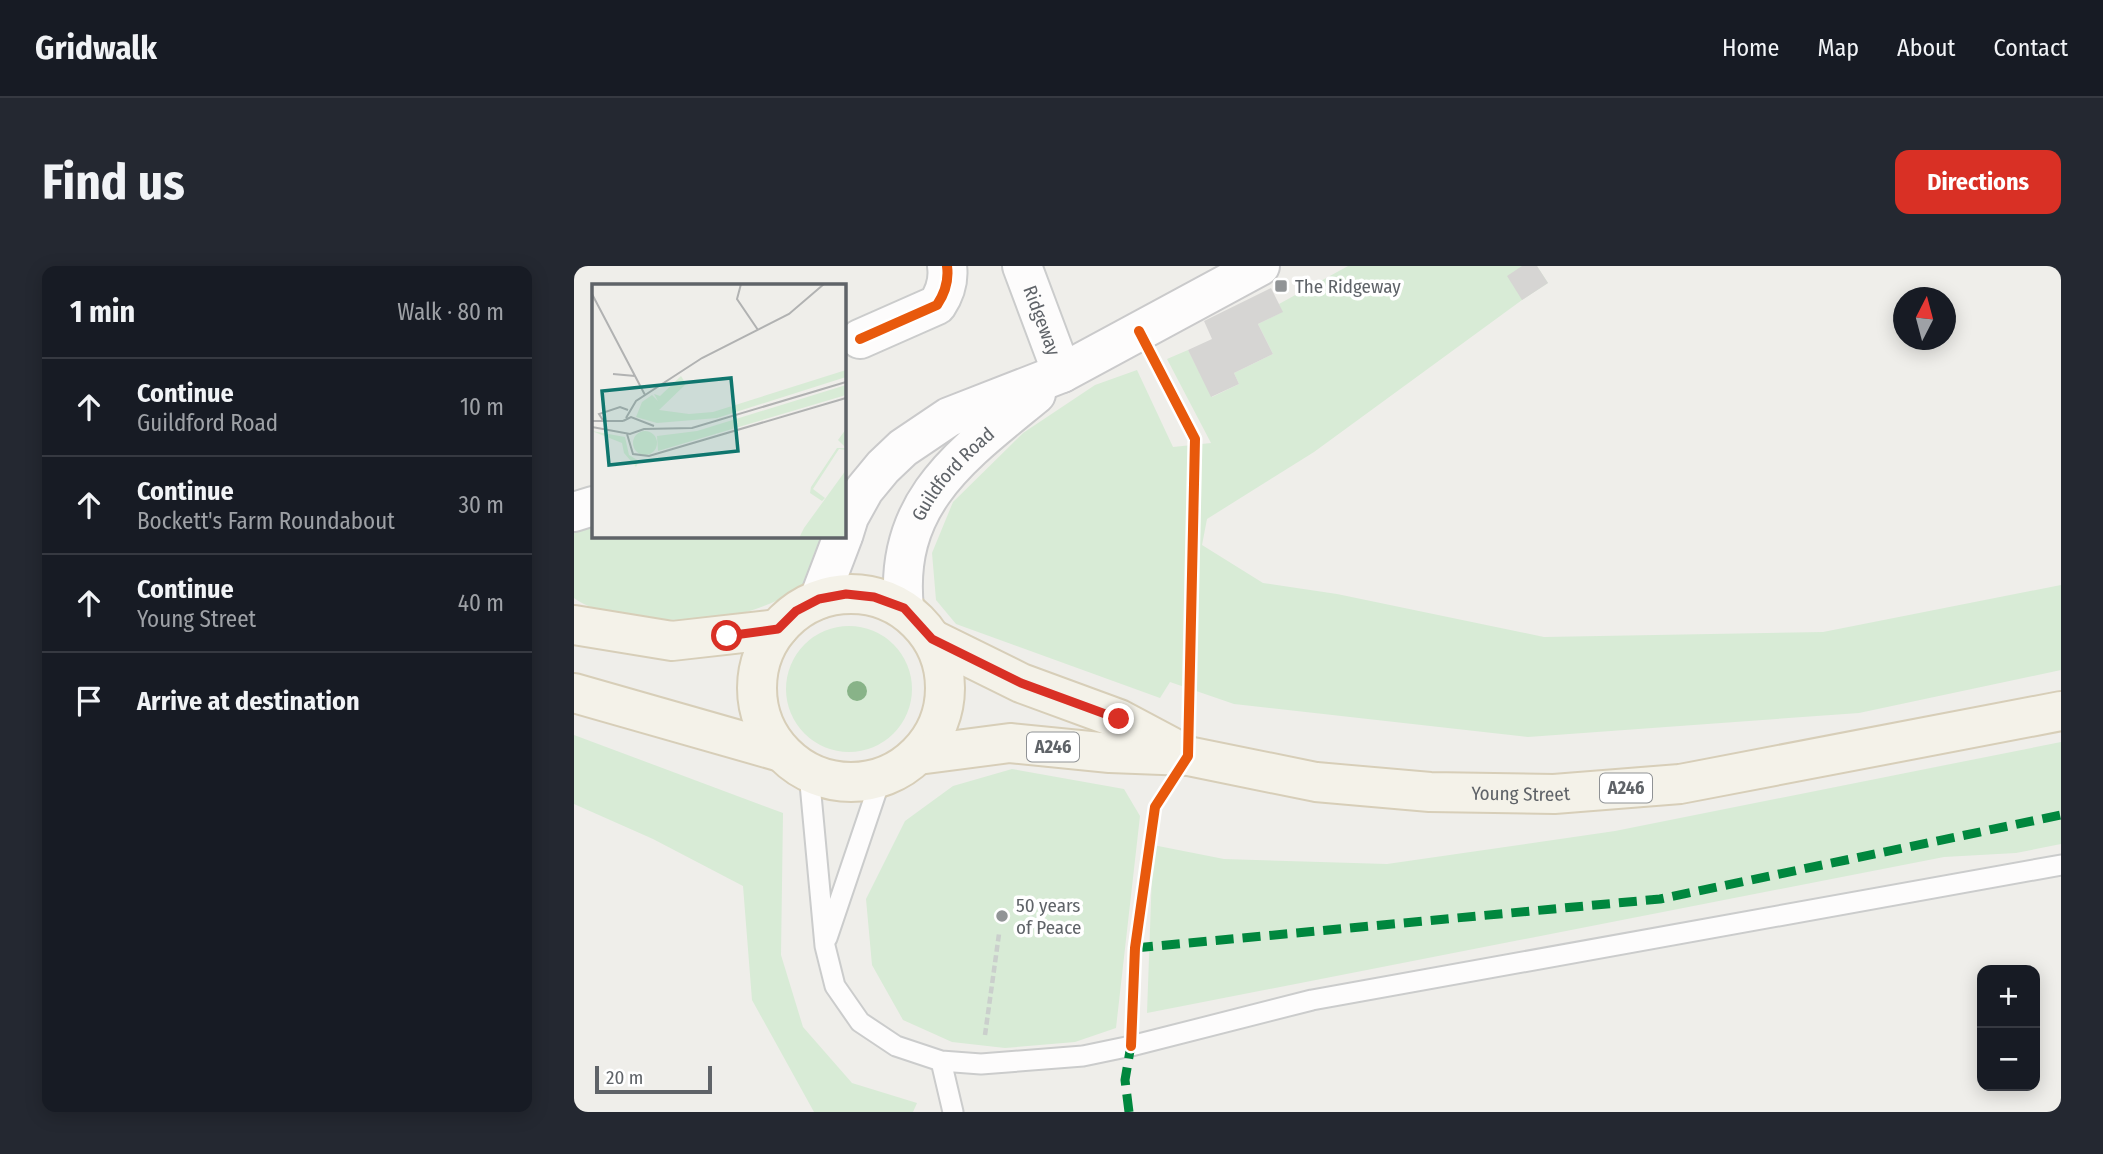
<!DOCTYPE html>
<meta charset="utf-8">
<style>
body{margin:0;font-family:"Fira Sans Condensed",sans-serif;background:#242831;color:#f1f3f6}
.controls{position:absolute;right:21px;bottom:21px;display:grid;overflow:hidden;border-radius:14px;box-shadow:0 4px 18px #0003}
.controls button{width:63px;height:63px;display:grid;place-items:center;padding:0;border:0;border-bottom:2px solid #363941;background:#171b24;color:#f1f3f6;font:35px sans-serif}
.compass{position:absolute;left:1319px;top:21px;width:63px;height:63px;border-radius:50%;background:#171b24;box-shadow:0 4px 18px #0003;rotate:6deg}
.scale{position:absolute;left:21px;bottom:18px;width:117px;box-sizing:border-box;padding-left:7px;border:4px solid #5f6368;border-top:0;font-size:19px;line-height:24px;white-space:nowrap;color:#5f6368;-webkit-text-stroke:5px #fff;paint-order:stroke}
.stop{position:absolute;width:21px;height:21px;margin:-16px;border:5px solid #d93025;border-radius:50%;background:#fff}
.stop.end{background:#d93025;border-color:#fff;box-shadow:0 2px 7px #0008}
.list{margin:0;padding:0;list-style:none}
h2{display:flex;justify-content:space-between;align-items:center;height:91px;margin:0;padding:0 28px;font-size:30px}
h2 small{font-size:23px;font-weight:400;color:#9ea1a6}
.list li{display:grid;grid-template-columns:46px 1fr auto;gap:21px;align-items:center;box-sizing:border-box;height:98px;padding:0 28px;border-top:2px solid #363941}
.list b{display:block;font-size:26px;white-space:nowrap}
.list p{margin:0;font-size:23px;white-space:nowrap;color:#9ea1a6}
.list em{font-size:23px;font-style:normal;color:#9ea1a6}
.icon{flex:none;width:38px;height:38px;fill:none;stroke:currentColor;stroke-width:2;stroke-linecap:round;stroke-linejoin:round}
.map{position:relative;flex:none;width:1487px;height:846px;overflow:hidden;border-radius:14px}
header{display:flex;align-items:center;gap:42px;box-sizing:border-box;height:98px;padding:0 35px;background:#171b24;border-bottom:2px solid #363941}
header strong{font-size:33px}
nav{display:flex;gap:38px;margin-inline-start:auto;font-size:24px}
.intro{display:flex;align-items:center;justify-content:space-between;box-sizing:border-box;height:168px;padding:0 42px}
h1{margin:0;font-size:49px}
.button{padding:18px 32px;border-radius:14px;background:#d93025;color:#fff;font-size:24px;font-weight:700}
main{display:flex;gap:42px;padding:0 42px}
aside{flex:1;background:#171b24;border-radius:14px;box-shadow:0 4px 18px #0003}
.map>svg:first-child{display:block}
.green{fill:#d8ebd6}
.building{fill:#d6d5d3}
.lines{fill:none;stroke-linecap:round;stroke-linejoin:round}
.service-casing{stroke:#cbcccc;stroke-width:23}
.minor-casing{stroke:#cbcccc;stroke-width:42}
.secondary-casing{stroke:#cacacb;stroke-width:42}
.primary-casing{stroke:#d7ceb8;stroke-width:42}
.path{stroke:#cacfcc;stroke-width:4.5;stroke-dasharray:7 3.5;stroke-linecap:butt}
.service{stroke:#fdfcfc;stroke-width:19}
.minor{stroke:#fdfcfc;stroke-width:38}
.secondary{stroke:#fdfcfc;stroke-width:38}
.primary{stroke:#f4f2e9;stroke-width:38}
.quiet{stroke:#00873e;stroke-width:9;stroke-dasharray:18 9;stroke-linecap:butt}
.cycleway-casing{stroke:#fff;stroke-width:15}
.cycleway{stroke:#e8590c;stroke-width:10}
.tree{fill:#88b388}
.route{stroke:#d93025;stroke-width:9}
.poi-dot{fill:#919496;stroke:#fff;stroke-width:2.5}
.labels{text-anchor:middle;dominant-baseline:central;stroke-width:7;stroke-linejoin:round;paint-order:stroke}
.shield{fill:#fff;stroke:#8f9295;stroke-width:2}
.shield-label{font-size:18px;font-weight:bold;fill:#5f6368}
.poi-label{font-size:19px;fill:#5f6368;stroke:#fff;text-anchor:start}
.street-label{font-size:19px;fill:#5f6368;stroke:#fff}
.inset-road{fill:none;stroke:#b1b2b2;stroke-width:2}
.view{fill:#0f766e;fill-opacity:0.15;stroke:#0f766e;stroke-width:3.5}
.inset-edge{fill:none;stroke:#5f6368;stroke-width:3.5}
</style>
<header>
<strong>Gridwalk</strong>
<nav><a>Home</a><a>Map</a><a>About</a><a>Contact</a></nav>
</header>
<div class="intro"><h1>Find us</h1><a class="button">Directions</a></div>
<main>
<aside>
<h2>1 min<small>Walk · 80 m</small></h2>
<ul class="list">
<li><svg class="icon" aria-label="ahead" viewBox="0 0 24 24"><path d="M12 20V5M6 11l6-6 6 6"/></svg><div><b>Continue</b><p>Guildford Road</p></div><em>10 m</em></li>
<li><svg class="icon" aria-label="ahead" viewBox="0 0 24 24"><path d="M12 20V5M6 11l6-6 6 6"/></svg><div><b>Continue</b><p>Bockett's Farm Roundabout</p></div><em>30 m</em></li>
<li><svg class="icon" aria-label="ahead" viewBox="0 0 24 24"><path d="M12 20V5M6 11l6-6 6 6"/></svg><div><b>Continue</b><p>Young Street</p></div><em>40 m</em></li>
<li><svg class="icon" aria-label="arrive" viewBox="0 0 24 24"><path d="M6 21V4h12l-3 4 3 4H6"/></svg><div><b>Arrive at destination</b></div></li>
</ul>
</aside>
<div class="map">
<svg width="1487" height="846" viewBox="0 0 1487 846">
<rect width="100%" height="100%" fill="#efeeea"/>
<path class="green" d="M774 0H963L974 17 948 34 740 186 633 253 628 279 689 317 763 328 970 371 1249 366 1487 319V404L1285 447 954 471 660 438 596 416 586 432 382 358 362 334 358 287 379 236 449 167 521 119 563 104 599 181 637 177 593 93 614 84 638 131 665 118 660 107 699 88 684 58 708 46 705 38Z
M19 262V270H253C250 280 249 297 244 306 229 330 163 352 137 353 103 356 27 353 0 332V266Z
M212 423a63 63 0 1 1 126 0a63 63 0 1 1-126 0Z
M0 469 209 547 207 689 229 761 278 817 343 837 339 846H240L178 734 169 620 79 573 0 538Z
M1487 476V578L1442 587 1370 591 573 747 579 579 650 593 813 598 1041 565Z
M438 503 550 523 566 550 542 762 501 776 431 782 378 776 329 754 298 699 292 633 331 555 379 520Z"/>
<path class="building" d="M948 0H963L974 17 948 34 933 10Z
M697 22 709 46 684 58 699 88 660 107 665 118 637 131 614 84 638 73 630 55Z"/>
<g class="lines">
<defs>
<path id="service" d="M235 507 251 680 261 720 286 756 322 780 367 795 407 798 509 790 557 780 738 734 1487 599
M253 672 307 512
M367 795 379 846"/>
<g id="minor">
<path id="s1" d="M448 0 488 107"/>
<path d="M286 73 363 39C371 27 375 14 373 0"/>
<path d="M0 246 19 240"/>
</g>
<g id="secondary">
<path d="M270 267 275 251 290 224 309 201 329 182 375 151 488 107 686 0"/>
<path d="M245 333 269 270"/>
<path id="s2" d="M330 342C319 236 388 189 462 128"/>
</g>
<g id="primary">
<circle cx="277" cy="422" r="94"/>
<path d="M0 359 98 375 204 363"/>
<path d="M358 373 447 417 545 453 607 486"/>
<path d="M0 427 207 486"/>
<path id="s3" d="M344 489 436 477 536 487 614 490 742 516 856 526 980 528 1106 518 1487 445"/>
</g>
</defs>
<use href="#service" class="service-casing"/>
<use href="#minor" class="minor-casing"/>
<use href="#secondary" class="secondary-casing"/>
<use href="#primary" class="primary-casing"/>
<path class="path" d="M411 769 425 668"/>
<use href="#service" class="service"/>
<use href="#minor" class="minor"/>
<use href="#secondary" class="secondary"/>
<use href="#primary" class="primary"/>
<path class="quiet" d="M561 682 1086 633 1487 549
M555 846 551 814 558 773"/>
<defs>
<path id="cycleway" d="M286 73 363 39C371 27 375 14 373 0
M557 780 561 682 581 541 614 490 621 173 565 65"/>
</defs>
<use href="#cycleway" class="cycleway-casing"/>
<use href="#cycleway" class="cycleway"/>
</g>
<circle class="tree" cx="283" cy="425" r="10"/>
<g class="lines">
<path class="route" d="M153 370 204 363 222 345 245 333 272 328 300 331 330 342 358 373 447 417 545 453"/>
</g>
<g class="poi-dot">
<rect x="700" y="13" width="14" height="14" rx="3.5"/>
<circle cx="428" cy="650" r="7"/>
</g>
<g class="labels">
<g class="shield">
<rect x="453" y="466.5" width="52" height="29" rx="5"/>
<rect x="1026" y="507.5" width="52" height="29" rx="5"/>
</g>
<g class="shield-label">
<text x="479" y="481">A246</text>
<text x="1052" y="522">A246</text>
</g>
<g class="poi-label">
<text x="721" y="20">The Ridgeway</text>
<text x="442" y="639">50 years<tspan x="442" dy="22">of Peace</tspan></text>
</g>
<g class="street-label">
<text stroke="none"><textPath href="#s1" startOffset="58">Ridgeway</textPath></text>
<text stroke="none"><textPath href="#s2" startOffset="149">Guildford Road</textPath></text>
<text stroke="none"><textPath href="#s3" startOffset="607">Young Street</textPath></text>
</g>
</g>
<g transform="translate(18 18)">
<rect width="254" height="254" fill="#efeeea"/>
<path d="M254 86V93L125 134 65 139 44 133 50 118 60 111 66 117 62 110 68 112 89 92 94 100 67 126 97 130 121 128ZM254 101V111L66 167 65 152 105 147ZM254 145V166L247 165 221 205 233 214 230 217 218 209 219 203 245 164H254L246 156ZM41 159a12 12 0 1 1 24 0a12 12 0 1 1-24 0ZM0 147 33 153 37 171 47 177 44 183 32 169 30 159ZM254 186V254H207L212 244Z" fill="#d8ebd6"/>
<path class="inset-road" d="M149 0 145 15 166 46M0 10 53 111M21 90 43 92M34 134 44 117 110 74 197 30 232 0M0 137H31M31 137 39 133 62 142M12 138 7 130 28 123 36 126M0 143 38 150 52 145 100 144 254 98M35 150 41 170 57 172 254 114"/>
<path class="view" d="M139 94 146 167 17 181 10 107Z"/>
<rect width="254" height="254" class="inset-edge"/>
</g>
</svg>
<div class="controls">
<button>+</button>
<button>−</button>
</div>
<svg class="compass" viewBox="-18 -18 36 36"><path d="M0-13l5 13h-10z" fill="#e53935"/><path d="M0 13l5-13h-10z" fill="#9ea1a6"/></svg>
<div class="scale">20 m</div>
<div class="stop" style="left:153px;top:370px"></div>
<div class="stop end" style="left:545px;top:453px"></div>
</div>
</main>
